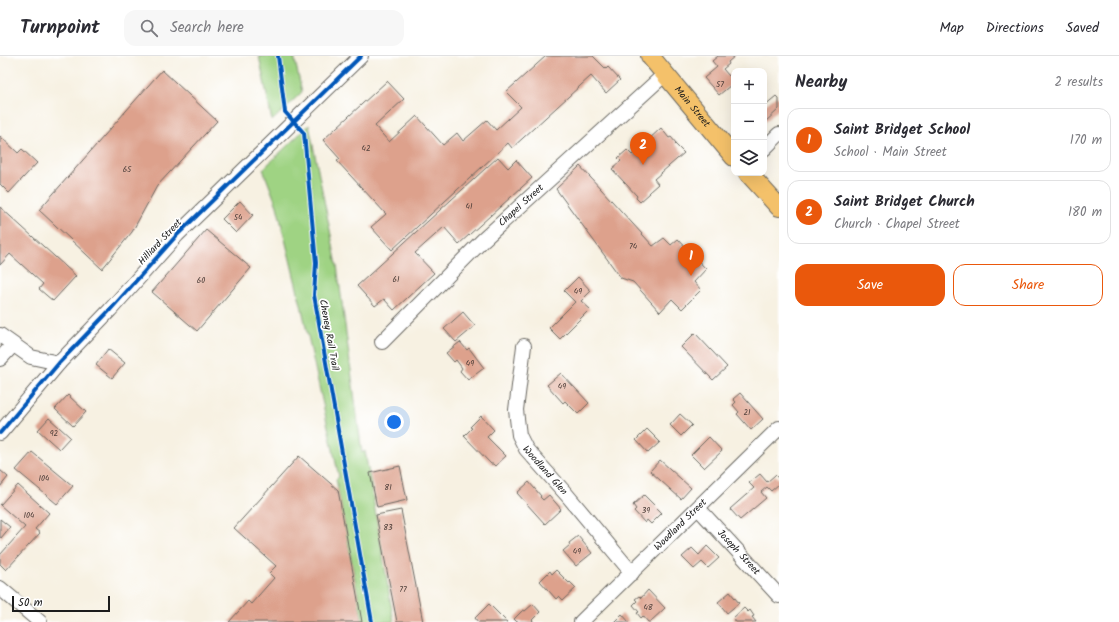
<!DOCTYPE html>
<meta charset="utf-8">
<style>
body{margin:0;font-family:Kalam,sans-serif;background:#f7f7f7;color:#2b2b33}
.controls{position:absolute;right:12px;top:12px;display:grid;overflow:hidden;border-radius:8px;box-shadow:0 4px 16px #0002}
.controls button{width:36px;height:36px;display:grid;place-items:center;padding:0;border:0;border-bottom:1px solid #e1e1e2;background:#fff;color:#2b2b33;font:20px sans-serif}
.scale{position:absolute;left:12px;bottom:10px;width:98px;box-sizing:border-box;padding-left:4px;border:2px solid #1c1c1c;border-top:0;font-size:11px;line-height:14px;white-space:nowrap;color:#1c1c1c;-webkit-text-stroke:3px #fff;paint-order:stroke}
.you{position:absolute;left:394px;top:366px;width:14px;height:14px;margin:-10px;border:3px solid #fff;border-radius:50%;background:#1a73e8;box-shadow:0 0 0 6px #1a73e833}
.badge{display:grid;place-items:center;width:26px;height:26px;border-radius:50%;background:#ea580c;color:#fff;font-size:13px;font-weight:700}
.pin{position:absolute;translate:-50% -33px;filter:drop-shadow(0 1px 2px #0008)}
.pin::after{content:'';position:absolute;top:21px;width:14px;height:12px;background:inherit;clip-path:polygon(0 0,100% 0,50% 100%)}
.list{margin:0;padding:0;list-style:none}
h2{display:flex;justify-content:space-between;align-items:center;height:52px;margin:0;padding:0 16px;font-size:17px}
h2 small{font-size:13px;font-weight:400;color:#7c7c81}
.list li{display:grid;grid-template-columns:26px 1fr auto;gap:12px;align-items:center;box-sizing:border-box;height:64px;margin:0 8px 8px;padding:0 8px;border:1px solid #e1e1e2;border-radius:12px}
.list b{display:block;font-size:15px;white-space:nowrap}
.list p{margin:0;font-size:13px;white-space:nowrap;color:#7c7c81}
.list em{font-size:13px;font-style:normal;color:#7c7c81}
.actions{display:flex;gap:8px;padding:12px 16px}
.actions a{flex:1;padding:9px 0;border:1px solid #ea580c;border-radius:12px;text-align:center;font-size:14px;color:#ea580c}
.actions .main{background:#ea580c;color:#fff}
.icon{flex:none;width:22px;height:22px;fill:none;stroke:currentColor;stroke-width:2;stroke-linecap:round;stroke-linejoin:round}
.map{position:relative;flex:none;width:779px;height:566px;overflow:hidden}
header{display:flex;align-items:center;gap:24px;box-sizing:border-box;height:56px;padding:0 20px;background:#fff;border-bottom:1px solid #e1e1e2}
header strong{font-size:19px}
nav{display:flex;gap:22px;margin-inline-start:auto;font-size:14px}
.search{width:280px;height:36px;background:#f7f7f7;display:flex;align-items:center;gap:10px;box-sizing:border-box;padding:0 14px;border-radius:12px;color:#7c7c81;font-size:15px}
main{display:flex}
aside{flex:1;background:#fff}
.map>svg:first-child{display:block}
.green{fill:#9fd383;stroke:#5e7850}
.building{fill:#dda18c}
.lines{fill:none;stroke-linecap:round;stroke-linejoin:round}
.minor-casing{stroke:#696761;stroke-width:16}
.major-casing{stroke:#696761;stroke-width:20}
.minor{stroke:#fff;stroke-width:14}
.major{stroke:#f4c16a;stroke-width:18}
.cycleway-casing{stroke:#fff;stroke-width:6}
.cycleway{stroke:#0057b8;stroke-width:4}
.labels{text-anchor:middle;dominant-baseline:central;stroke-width:3.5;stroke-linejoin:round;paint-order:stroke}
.number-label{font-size:8px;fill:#4c3d38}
.street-label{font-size:10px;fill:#1c1c1c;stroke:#fff}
</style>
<header>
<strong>Turnpoint</strong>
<div class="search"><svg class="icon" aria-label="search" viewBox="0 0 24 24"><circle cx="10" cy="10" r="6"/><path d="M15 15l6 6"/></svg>Search here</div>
<nav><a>Map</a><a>Directions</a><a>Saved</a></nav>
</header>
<main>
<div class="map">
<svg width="779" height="566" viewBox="0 0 779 566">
<rect width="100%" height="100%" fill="#fff"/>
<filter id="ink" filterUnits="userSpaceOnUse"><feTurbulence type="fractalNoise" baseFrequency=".025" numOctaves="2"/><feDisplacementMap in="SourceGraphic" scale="8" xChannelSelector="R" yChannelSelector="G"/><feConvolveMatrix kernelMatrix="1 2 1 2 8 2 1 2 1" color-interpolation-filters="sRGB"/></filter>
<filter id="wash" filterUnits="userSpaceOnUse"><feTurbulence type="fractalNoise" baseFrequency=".012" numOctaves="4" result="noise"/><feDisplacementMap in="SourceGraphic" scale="16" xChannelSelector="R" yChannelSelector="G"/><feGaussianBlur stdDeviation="0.9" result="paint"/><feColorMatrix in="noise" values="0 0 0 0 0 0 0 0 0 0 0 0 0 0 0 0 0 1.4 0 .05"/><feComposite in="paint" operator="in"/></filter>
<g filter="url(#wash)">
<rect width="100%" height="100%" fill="#f7f1e2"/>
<path class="green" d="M259 0H294L302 36 272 65Z
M309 69 337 209 362 397 365 395 394 566H363L336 423 339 421 302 253 277 150 263 113Z"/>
<g id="blocks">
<path class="building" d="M546 0H593L606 13 608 11 620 24 606 37 591 20 512 92 508 87 392 194 371 171 386 158 337 105 340 103 323 84 387 25 404 43 375 70 389 86 417 60 443 89 457 77 463 85 487 64 496 74 521 51 506 36Z
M718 0H735L728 6 729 8 723 13 729 20 734 16V32L731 29 719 39 704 22 717 11 712 5Z
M162 14 217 65 157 130 132 176 102 213 39 154Z
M776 40 779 43V53L764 67V50Z
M661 72 669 82 671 81 676 87 675 88 684 97 654 123 658 128 649 136 650 137 640 146 636 142 637 140 612 113 621 105 618 102 627 94 632 99Z
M0 80 18 97 22 93 37 107 9 137 0 128Z
M498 101 508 112 516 104 532 122 459 188 444 171 415 197 434 217 394 254 384 243 375 250 357 230Z
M580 110 653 190 664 182 671 189 678 183 706 213 694 226 701 234 682 253 672 243 660 256 633 226 621 222 556 133Z
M240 145 253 159 236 177 222 163Z
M0 151 76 220 53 245 39 233 43 228 10 198 0 209Z
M206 174 251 212 197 275 152 236Z
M578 221 591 235 581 245 590 253 560 283 549 272 575 246 564 235Z
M463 256 475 270 456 286 444 273Z
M695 277 727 311 713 324 681 291Z
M460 286 467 294 469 292 484 312 468 324 460 315 462 312 456 304 454 306 446 297Z
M108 293 125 307 112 322 96 309Z
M561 317 589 347 578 358 565 345 563 347 547 329Z
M740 337 763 363 751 374 737 358 739 356 733 349 736 346 733 343Z
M68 339 86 356 73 370 55 353Z
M680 358 692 369 681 380 670 369Z
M481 360 494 374 487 381 506 400 495 410 493 408H491L464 380 472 372 470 371Z
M49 362 70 381 59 393 38 374Z
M647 373 660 386 648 397 636 384Z
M709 381 722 395 704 412 691 399Z
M32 396 73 430 57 448 16 414Z
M299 400 338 434 362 566H229L248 545 251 548 274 522 269 517 276 510 234 472Z
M660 404 691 432 681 443 650 415Z
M400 410 407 444 377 451 370 417Z
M0 414 8 421 0 431Z
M760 418 767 426 775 419 779 423V428L771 435 767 431 761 436 766 442 740 464 730 453 754 432 749 427Z
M529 426 541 440 540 441 543 444 549 439 561 453 545 468 517 437Z
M18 429 49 457 35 473 40 477 6 514 0 508V499L25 471 0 449Z
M644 439 662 457 651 468 647 464 645 467 634 455 636 453 633 449Z
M401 454 423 566H397L376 459Z
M0 463 10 471 1 482 0 481Z
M578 480 592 497 576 510 563 495 570 489 569 487Z
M707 490 719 502 708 512 702 506 694 513 682 501 692 492 699 499Z
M556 514 569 527 570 526 576 532 563 544 559 540 556 543 540 525 550 515 552 518Z
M648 534 665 552 650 566H648L643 560 641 562 637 557 639 556 633 549 637 545 635 543 639 540 641 542Z
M730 536 739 547 727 557 718 546Z
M489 548 507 566H478L475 562Z
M533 548 540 556 532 564 534 566H517L514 563 523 554 525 555Z
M744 552 748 556 750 554 754 560 752 561 756 566H736L733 562Z
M622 558 629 566H614Z"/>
</g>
</g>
<g filter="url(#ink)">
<use href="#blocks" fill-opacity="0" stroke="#696761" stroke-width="1"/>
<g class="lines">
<defs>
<g id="minor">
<path d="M764 93 779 78"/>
<path d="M0 279 31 301 59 307"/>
<path id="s1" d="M382 286 483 184 665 18"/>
<path id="s2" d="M524 290 516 354 519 379 526 393 567 439 632 517"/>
<path d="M0 303 13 289"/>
<path d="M0 377 59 307 110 254 177 179 361 0"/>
<path id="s3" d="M698 452 779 540"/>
<path d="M0 532 40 566"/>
<path id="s4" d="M581 566 779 372"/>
</g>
<g id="major">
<path id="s5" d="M650 0 734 101"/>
<path d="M748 117 779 151"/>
</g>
</defs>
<use href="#minor" class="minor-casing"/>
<use href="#major" class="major-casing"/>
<use href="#minor" class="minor"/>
<use href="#major" class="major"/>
<defs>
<path id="cycleway" d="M278 0 285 56 304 77 316 207 314 239 372 566
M0 377 59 307 110 254 177 179 361 0"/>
</defs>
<use href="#cycleway" class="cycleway-casing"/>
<use href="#cycleway" class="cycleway"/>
</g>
</g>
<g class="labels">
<g class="number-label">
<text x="720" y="28">57</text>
<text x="366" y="92">42</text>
<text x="127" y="113">65</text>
<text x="469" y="150">41</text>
<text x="238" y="161">54</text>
<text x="633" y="190">74</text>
<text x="396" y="223">61</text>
<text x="201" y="224">60</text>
<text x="578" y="235">49</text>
<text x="470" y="307">49</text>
<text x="562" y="330">49</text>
<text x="747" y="356">21</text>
<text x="54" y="377">92</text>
<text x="44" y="422">104</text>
<text x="388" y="431">81</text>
<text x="646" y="454">39</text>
<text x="29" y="459">104</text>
<text x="388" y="471">83</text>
<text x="577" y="495">49</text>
<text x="403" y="533">77</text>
<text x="648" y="551">48</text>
</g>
<g class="street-label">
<text stroke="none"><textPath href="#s5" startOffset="66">Main Street</textPath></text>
<text stroke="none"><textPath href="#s1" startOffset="195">Chapel Street</textPath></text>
<text transform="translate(160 186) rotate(-47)">Hilliard Street</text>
<text transform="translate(329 279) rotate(80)">Cheney Rail Trail</text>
<text stroke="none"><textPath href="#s2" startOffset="134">Woodland Glen</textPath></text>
<text stroke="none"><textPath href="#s4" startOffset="139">Woodland Street</textPath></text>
<text stroke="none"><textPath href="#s3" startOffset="60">Joseph Street</textPath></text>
</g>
</g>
</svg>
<div class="controls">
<button>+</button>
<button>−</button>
<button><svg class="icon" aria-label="layers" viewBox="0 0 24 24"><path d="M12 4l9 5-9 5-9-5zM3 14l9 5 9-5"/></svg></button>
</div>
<div class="scale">50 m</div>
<div class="you"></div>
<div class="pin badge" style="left:691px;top:220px">1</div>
<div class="pin badge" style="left:643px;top:109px">2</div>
</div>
<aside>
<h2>Nearby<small>2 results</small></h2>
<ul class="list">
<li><span class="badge">1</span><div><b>Saint Bridget School</b><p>School · Main Street</p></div><em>170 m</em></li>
<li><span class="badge">2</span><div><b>Saint Bridget Church</b><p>Church · Chapel Street</p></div><em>180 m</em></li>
</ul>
<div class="actions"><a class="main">Save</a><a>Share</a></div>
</aside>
</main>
